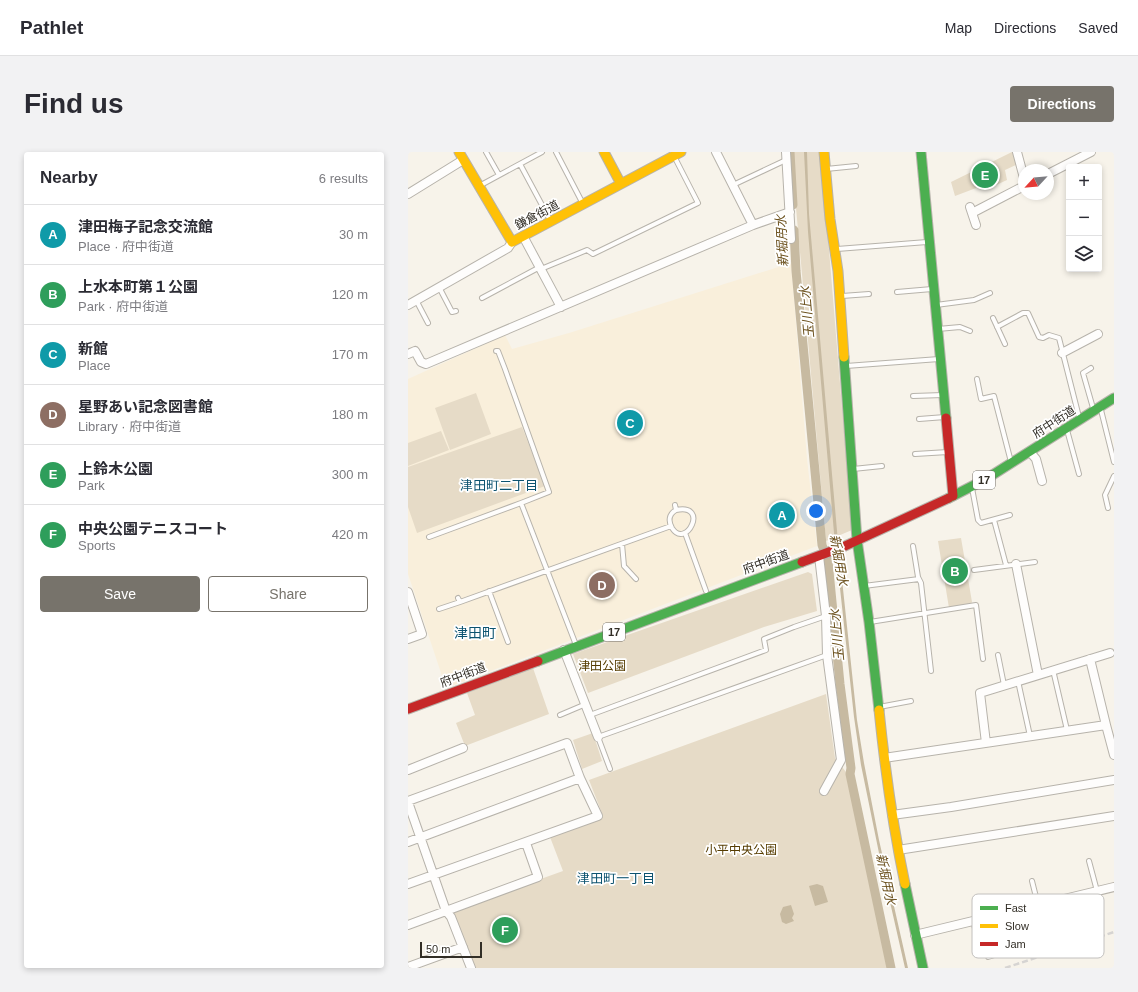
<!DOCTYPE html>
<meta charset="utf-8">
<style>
body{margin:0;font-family:Arial,"Noto Sans JP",sans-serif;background:#f2f2f3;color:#2b2b33}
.controls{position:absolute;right:12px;top:12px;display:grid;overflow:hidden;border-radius:4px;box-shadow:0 2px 6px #0003}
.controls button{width:36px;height:36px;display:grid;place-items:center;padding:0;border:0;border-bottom:1px solid #e1e1e2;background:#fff;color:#2b2b33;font:20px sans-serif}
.compass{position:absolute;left:610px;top:12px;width:36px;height:36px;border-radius:50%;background:#fff;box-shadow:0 2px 6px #0003;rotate:244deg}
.scale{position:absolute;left:12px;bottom:10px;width:62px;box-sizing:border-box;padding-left:4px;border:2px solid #322e26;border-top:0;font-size:11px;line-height:14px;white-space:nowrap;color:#322e26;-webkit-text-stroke:3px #fff;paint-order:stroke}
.you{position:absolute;left:408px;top:359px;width:14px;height:14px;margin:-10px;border:3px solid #fff;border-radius:50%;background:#1a73e8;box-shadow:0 0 0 6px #1a73e833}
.badge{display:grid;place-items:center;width:26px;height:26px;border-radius:50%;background:#77736b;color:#fff;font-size:13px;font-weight:700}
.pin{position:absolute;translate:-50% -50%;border:2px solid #fff;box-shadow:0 1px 4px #0006}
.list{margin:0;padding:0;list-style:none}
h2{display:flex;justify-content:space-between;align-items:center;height:52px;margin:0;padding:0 16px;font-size:17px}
h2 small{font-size:13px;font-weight:400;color:#7c7c81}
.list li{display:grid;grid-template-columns:26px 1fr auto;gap:12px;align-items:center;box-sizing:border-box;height:60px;padding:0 16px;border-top:1px solid #e1e1e2}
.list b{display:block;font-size:15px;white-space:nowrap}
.list p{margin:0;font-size:13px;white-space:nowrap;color:#7c7c81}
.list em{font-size:13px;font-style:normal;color:#7c7c81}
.actions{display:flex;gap:8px;padding:12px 16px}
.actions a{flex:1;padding:9px 0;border:1px solid #77736b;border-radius:4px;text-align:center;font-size:14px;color:#77736b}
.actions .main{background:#77736b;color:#fff}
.icon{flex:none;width:22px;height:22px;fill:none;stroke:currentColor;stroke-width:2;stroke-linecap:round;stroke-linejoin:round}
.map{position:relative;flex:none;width:706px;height:816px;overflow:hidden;border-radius:4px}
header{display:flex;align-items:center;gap:24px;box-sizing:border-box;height:56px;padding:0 20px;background:#fff;border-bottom:1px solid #e1e1e2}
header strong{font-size:19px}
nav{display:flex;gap:22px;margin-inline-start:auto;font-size:14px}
.intro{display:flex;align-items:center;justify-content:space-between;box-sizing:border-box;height:96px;padding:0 24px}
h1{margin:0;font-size:28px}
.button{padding:10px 18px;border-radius:4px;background:#77736b;color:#fff;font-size:14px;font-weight:700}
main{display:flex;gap:24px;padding:0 24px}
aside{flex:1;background:#fff;border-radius:4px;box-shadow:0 2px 6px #0003}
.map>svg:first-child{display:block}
.built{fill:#f9efdb}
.green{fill:#e6dbc7}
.water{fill:#c7baa1}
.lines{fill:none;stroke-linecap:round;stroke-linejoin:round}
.canal{stroke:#c7baa1;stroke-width:9}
.lane-casing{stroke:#b7b3ab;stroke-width:6}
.street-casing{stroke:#b7b3ab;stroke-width:10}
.fast-casing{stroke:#b7b3ab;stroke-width:11}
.slow-casing{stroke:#b7b3ab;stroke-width:11}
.jam-casing{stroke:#b7b3ab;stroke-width:11}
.lane{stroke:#fefdfc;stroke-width:4}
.street{stroke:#fefdfc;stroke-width:8}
.fast{stroke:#4caf50;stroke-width:9}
.slow{stroke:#ffc107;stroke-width:9}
.jam{stroke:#c62828;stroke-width:9}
.rail{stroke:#d6d4d2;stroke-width:2.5;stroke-dasharray:6 3;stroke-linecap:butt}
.labels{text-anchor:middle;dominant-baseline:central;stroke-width:3.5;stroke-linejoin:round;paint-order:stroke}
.shield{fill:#fff;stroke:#706d67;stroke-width:1}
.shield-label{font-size:11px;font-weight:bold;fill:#322e26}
.street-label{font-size:12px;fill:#322e26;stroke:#fff}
.park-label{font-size:12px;fill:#563c01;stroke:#fff}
.water-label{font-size:13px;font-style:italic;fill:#6b501c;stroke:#fff}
.neighbourhood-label{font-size:13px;fill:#0c5370;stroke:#fff}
.quarter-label{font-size:14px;fill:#0c5370;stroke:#fff}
.key{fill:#fff;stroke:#c2c0be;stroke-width:1}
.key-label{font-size:11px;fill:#322e26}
</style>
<header>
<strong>Pathlet</strong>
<nav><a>Map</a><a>Directions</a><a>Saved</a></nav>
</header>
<div class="intro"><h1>Find us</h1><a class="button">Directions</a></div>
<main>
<aside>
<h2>Nearby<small>6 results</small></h2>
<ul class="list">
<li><span class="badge" style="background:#0f9aa8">A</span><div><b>津田梅子記念交流館</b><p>Place · 府中街道</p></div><em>30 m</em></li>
<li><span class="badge" style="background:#2e9e5b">B</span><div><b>上水本町第１公園</b><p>Park · 府中街道</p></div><em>120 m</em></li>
<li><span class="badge" style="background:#0f9aa8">C</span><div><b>新館</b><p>Place</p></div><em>170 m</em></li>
<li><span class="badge" style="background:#8d6e63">D</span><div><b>星野あい記念図書館</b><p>Library · 府中街道</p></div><em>180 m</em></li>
<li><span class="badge" style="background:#2e9e5b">E</span><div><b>上鈴木公園</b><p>Park</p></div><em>300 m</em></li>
<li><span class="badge" style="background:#2e9e5b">F</span><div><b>中央公園テニスコート</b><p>Sports</p></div><em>420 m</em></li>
</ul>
<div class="actions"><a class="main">Save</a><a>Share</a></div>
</aside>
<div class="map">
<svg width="706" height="816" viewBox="0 0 706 816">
<rect width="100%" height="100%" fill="#f7f3ea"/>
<path class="built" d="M383 111 399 307 409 394 38 536 0 422V227L97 183 104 197 161 181Z"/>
<path class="green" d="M383 0H413L444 378 418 389Z
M604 0H607L610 12 597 18 599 28 586 34 584 30 547 44 543 30Z
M68 241 83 282 42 298 27 256Z
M114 275 137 334 9 381 0 355V315Z
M33 279 41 298 0 314V291Z
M553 386 564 450 562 453 541 456 530 389Z
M400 420 404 422 409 459 356 475 180 541 165 502Z
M125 516 141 562 57 594 48 571 67 563 59 541Z
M418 542 427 606 438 620 479 816H67L44 759 155 719 142 685 195 664 181 628Z
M185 581 194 609 174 617 165 588Z"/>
<path class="water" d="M396 0H399L401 62 430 390 449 568 456 611 471 688 500 816H497L472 706 453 613 446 565 426 381 400 80Z
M409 732 415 734 420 750 407 754 401 734Z
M383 753 386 762 384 766 386 769 378 772 374 770 372 762 375 755Z"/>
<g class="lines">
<path class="canal" d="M382 0 385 53
M386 78 388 119 414 393 420 409 432 532 443 616 442 622 483 816"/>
<defs>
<path id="lane" d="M78 0 91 23
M148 0 174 50
M112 12 142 68
M418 17 448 14
M73 33 134 0
M325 33 378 8
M429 97 519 90
M133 117 179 98 185 102 290 51 266 4
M31 135 44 160 48 159
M489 140 524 137
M434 144 461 142
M74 146 132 115
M8 148 20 171
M528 153 566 148 582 141
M585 166 597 192
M589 175 615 161H620L631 185 635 186 641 183 651 186 671 265
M530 177 552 175 562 179
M438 214 531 207
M683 216 675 221 685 256
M569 227 573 247 586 244 603 310
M505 244 535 243
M693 258 706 310
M511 267 537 265
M659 278 671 322
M507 302 540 300
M445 317 474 314
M564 336 570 368 573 371 602 363
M113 351 168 493
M267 353 268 358C261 362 260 369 264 376 278 398 302 351 268 358
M700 356 697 343 706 324
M586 368 598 413
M277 381 298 439
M21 385 113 351 141 340 97 217 90 199H88
M214 392 216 414 228 427
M505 394 510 425 513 431 523 519
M566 418 627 410
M456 434 511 427
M81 439 100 490
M50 446 52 450 263 374
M31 457 52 450
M462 470 568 453 575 507
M590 503 596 533
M645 518 659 578
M610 529 622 584
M471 555 503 549
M152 563 178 552
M182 563 358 498 356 487 386 475 418 464
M202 617 190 585 419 503
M681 709 689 739
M624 729 630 753
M677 742 681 762 687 780
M634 752 643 787
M565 769 569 784
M580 805 600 799 591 762"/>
<path id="street" d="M308 0 345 73
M378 0 383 87
M609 0 616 26
M640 22 683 0
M0 42 55 8
M562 55 568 73
M564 61 616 34
M115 84 153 155
M0 153 100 96 104 90
M654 201 690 182
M0 202 7 199 13 210 18 212 345 73 382 60
M622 300 628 307 634 329
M411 404 418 464 419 503 433 608 416 639
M608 412 630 523
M0 440 14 482 0 487
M156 498 190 585
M682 507 698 573
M578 591 572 541 702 501
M476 606 698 573 706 603
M0 618 55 596
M0 649 159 591 172 626 190 664 0 732
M0 650 38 759 43 765 63 816
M484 663 543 655 706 628
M0 690 172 626
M490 698 706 664
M0 773 130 725 118 691
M507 783 706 735
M0 815 55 795"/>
<path id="fast" d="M513 0 538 266
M436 205 449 388 461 470 471 558
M541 346 578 327 706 246
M130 509 394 410
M497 732 515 816"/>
<path id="slow" d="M51 0 104 90 273 0
M196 0 213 32
M416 0 422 67 430 119 436 205
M471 558C477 617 485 675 497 732"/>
<path id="jam" d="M538 266 545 344
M394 410 437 394 541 346
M0 557 130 509"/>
</defs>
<use href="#lane" class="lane-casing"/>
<use href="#street" class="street-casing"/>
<use href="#fast" class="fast-casing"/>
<use href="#slow" class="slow-casing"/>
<use href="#jam" class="jam-casing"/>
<use href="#lane" class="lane"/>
<use href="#street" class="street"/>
<use href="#fast" class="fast"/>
<use href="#slow" class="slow"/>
<use href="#jam" class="jam"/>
<path class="rail" d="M597 816 706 780"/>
</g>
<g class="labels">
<g class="shield">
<rect x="565" y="319" width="22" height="18" rx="3"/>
<rect x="195" y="471" width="22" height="18" rx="3"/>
</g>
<g class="shield-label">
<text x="576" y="328">17</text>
<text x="206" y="480">17</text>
</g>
<g class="street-label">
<text transform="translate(129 63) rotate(-28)">鎌倉街道</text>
<text transform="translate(646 270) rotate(-33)">府中街道</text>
<text transform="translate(358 410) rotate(-20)">府中街道</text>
<text transform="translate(55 523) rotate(-21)">府中街道</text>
</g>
<g class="park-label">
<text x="194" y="514">津田公園</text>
<text x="333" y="698">小平中央公園</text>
</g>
<g class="water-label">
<text transform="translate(374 89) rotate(-93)">新堀用水</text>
<text transform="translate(399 160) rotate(-95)">玉川上水</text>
<text transform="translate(431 408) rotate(80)">新堀用水</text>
<text transform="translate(429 483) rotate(-95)">玉川上水</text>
<text transform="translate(478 727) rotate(78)">新堀用水</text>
</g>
<g class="neighbourhood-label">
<text x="91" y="333">津田町二丁目</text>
<text x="208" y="726">津田町一丁目</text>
</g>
<g class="quarter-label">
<text x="67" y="481">津田町</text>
</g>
</g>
<rect x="564" y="742" width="132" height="64" rx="6" class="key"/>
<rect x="572" y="754" width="18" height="4" fill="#4caf50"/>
<rect x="572" y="772" width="18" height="4" fill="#ffc107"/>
<rect x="572" y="790" width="18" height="4" fill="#c62828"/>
<g class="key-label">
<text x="597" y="760">Fast</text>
<text x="597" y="778">Slow</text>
<text x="597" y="796">Jam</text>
</g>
</svg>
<div class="controls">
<button>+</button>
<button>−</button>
<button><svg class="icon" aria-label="layers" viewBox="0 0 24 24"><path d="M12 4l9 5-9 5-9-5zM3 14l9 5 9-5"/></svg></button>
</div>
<svg class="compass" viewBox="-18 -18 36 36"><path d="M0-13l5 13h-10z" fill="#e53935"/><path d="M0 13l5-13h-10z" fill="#7c7c81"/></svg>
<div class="scale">50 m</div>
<div class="you"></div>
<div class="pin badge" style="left:374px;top:363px;background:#0f9aa8">A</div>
<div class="pin badge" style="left:547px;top:419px;background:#2e9e5b">B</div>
<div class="pin badge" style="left:222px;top:271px;background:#0f9aa8">C</div>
<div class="pin badge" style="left:194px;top:433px;background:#8d6e63">D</div>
<div class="pin badge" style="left:577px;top:23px;background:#2e9e5b">E</div>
<div class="pin badge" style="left:97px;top:778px;background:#2e9e5b">F</div>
</div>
</main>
